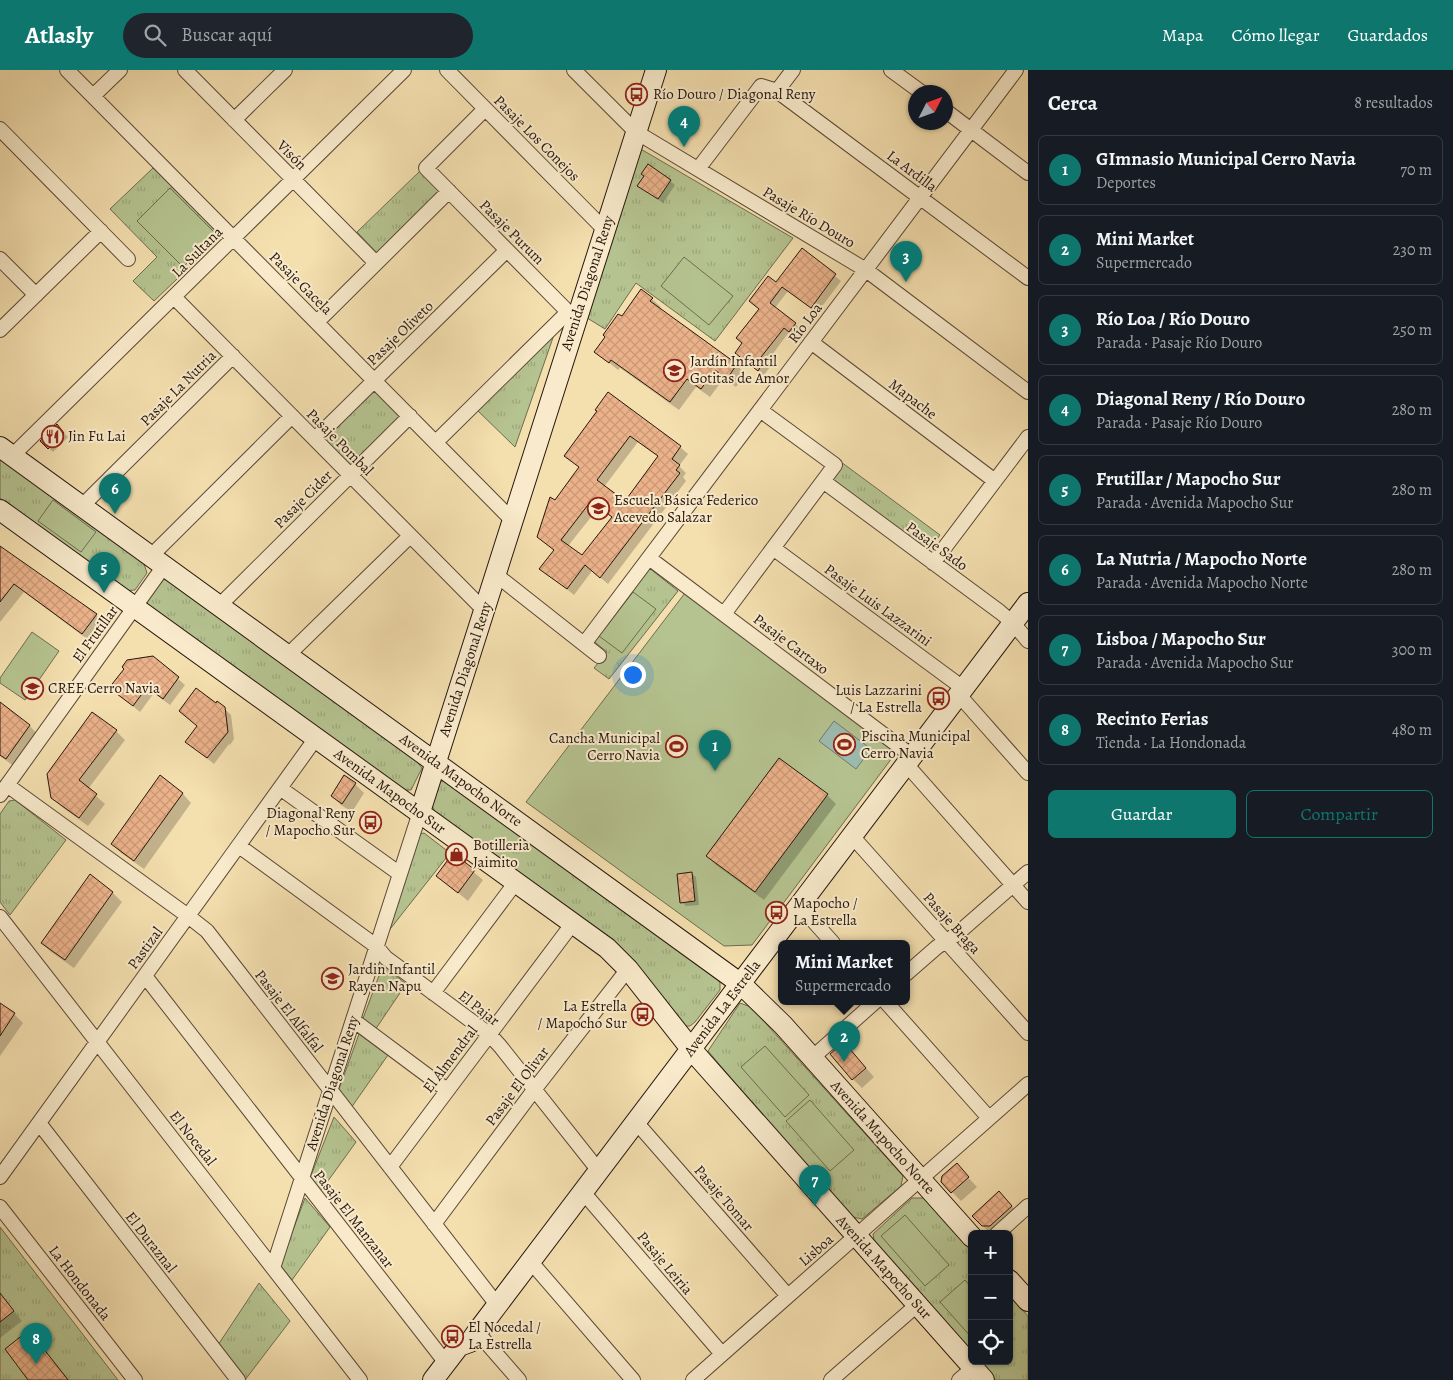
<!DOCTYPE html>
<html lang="es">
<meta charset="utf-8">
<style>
body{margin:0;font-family:Alegreya,serif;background:#20242c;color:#f1f3f6}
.controls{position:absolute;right:15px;bottom:15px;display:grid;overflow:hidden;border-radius:8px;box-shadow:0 1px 4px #0004}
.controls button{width:45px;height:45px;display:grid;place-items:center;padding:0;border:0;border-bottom:1px solid #363941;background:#171b24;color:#f1f3f6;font:25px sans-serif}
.compass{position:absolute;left:908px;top:15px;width:45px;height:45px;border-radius:50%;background:#171b24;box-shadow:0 1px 4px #0004;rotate:48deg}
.you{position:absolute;left:632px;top:604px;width:18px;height:18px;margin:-12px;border:4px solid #fff;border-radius:50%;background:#1a73e8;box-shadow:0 0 0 8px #1a73e833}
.badge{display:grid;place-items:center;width:32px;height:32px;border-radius:50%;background:#0f766e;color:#fff;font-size:16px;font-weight:700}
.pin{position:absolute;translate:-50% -41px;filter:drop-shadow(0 1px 2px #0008)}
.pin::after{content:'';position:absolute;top:26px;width:18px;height:15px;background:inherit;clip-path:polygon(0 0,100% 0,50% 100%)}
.popup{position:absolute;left:778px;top:870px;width:132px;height:65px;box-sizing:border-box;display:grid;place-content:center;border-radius:8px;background:#171b24;filter:drop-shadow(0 1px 4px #0005);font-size:16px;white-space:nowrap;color:#9ea1a6}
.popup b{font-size:19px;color:#f1f3f6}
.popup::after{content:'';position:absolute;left:50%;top:100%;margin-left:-10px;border:10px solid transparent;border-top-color:#171b24}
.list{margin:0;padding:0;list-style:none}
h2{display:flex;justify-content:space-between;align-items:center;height:65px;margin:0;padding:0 20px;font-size:21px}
h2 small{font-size:16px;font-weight:400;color:#9ea1a6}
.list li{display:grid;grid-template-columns:32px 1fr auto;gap:15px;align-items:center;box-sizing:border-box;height:70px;margin:0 10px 10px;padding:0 10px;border:1px solid #363941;border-radius:8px}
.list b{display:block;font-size:19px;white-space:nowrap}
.list p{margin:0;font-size:16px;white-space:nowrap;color:#9ea1a6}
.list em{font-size:16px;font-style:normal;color:#9ea1a6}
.actions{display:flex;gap:10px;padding:15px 20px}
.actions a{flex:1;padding:11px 0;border:1px solid #0f766e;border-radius:8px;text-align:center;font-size:18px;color:#0f766e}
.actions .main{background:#0f766e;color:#fff}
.icon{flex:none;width:28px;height:28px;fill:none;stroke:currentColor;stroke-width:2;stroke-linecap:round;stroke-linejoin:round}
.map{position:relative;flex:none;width:1028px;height:1310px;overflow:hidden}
header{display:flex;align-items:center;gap:30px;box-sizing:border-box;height:70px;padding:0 25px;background:#0f766e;color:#fff}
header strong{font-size:24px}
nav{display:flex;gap:28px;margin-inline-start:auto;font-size:18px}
.search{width:350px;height:45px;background:#20242c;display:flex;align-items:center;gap:12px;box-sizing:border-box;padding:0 18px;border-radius:28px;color:#9ea1a6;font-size:19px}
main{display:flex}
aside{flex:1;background:#171b24}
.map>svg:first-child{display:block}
.grass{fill:url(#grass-tufts);stroke:#6e6c4e}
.pitch{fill:#b5c390;stroke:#6e6c4e}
.water{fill:#9dbcb1;stroke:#6e7a6f}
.shadow{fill:#0003;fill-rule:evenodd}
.building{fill:url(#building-cross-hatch);stroke:#27160d;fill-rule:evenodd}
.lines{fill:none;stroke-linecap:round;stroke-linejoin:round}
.street-casing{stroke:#5a4836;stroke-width:16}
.secondary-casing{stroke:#27160d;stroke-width:22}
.street{stroke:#f8eacb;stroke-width:14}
.secondary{stroke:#f8eacb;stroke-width:20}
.labels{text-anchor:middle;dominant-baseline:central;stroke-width:4;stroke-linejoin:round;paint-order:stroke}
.poi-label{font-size:15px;fill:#27160d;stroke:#f8eacb;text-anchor:start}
.street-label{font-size:15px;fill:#27160d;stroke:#f8eacb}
</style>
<header>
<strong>Atlasly</strong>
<div class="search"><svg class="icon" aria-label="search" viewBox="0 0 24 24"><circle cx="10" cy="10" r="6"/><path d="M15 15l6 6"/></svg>Buscar aquí</div>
<nav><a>Mapa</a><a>Cómo llegar</a><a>Guardados</a></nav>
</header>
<main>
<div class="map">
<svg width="1028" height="1310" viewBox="0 0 1028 1310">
<defs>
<pattern id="grass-tufts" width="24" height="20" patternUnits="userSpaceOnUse" patternTransform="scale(1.25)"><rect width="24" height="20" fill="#b5c390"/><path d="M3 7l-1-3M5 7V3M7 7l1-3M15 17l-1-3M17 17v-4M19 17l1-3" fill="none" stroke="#9ca77b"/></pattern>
<pattern id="building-cross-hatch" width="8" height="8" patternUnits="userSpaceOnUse" patternTransform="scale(1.25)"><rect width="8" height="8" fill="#ebb28a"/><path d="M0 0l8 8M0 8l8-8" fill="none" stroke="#ca9876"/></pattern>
</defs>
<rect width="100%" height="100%" fill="#f4dfaf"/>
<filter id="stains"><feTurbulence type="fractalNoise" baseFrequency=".004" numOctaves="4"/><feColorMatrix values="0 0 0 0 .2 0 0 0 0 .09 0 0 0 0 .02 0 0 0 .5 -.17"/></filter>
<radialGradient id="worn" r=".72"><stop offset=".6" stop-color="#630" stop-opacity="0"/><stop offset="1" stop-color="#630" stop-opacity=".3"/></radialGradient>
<path class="grass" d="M639 78 793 168 715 271 636 213 605 259 584 246Z
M153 98 222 166 154 231 133 211 157 187 110 139Z
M420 101 441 121 378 184 357 162Z
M556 259 515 377 475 338Z
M373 318 403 349 351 398 322 368Z
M0 388 143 491 147 503 135 520 123 521 0 428Z
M841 392 940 465 927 483 830 410Z
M648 497 678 521 609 609 594 598 607 582 591 569Z
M160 509 168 510 414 688 422 698 411 720H402L149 538 146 529Z
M442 711H449L717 907 720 913V920L695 952 690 956H685L436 743C428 733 432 718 442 711Z
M15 730 66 770 10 845 0 832V744L9 731Z
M424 763 450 783 387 863 419 764Z
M383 895 406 914 375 960 362 951Z
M740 933 751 937 903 1106 901 1116 862 1149 848 1146 708 981Z
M359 964 388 985 351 1038 339 1019Z
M334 1047 356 1072 320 1122 310 1108Z
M305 1128 330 1157 292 1210 280 1195Z
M912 1128H924L972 1182V1286L875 1177 873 1164Z
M0 1157 118 1310H0Z
M259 1213 290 1251 245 1310H243L218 1275Z
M1009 1225 1028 1246V1310H993L977 1291H1009Z"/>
<path class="pitch" d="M170 118 216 164 183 197 137 151Z
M684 187 733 226 709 255 661 216Z
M53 430 96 462 81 482 38 451Z
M633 522 656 539 622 583 599 566Z
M685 523 891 678 892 688 752 875 724 876 526 732Z
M32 562 59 581 25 630 0 613V608Z
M765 976 809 1025 785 1047 741 997Z
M810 1030 854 1080 830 1101 786 1051Z
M905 1145 949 1195 925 1216 881 1166Z
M965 1210 972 1218V1268L940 1232Z"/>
<path class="water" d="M834 651 871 679 856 699 819 671Z"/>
<path class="shadow" d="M670 111 675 115 663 133 643 119Z
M802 180 841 211 817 243 788 221 775 238 801 259 795 267 789 262 766 293 770 297 764 305 742 288 744 273 760 240 750 231 777 214Z
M652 229 661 237 659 239 737 295 745 304 736 317 724 308 710 327 696 317 679 340 620 298 618 300 596 282 622 248Z
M608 324 680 377 688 384 679 396 686 403 683 407 686 411 608 514 592 501 574 525 541 498 555 480 539 467 555 432 580 398 566 385 598 341ZM638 372 659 387 625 433 604 417ZM599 437 613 448 582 487 568 476Z
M57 356 68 367 53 382 42 371Z
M0 478 96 545 105 554 91 572 24 522 0 552Z
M153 587 185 615 170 635 154 623 140 642 111 618Z
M0 634 30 656 38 665 15 697 0 686Z
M216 635 224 638 231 645 234 669 230 675 229 674 214 694 187 672 198 656 180 641Z
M116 661 125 670 88 719 105 734 88 756 62 737 53 728Z
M160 707 183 724 191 733 144 799 121 783 113 774Z
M355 714 364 723 352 742 341 735 332 726Z
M827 725 836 734 764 830 716 795 707 786Z
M453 785 483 810 468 831 438 806Z
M691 803 696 807 699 835 686 836 682 832Z
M90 806 113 823 122 832 74 898 51 882 42 873Z
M0 935 14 944 23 953 0 986Z
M853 983 874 1007 862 1018 853 1009Z
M965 1104 977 1117 961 1131 942 1112Z
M1008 1132 1020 1145 991 1164 982 1155Z
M0 1223 22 1251 0 1268Z
M29 1262 38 1271 69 1310H30Z"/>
<path class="building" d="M648 94 671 110 658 129 637 116 644 106 641 104Z
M802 178 836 204 811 238 782 217 770 233 796 253 789 262 784 258 761 287 765 290 758 301 735 283 742 273 736 268 759 239 749 231 768 206 776 212Z
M641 219 653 228 650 231 737 294 727 309 715 300 701 319 687 309 670 332 611 290 609 293 594 282 605 267 603 265 618 244 622 246Z
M608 322 681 376 672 389 680 395 676 400 680 403 600 508 585 495 567 519 539 499 554 480 537 467 550 427 555 430 579 397 564 386 597 341 595 340ZM630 366 658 386 625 431 597 410ZM591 431 612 447 582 485 561 470Z
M57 354 64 363 48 379 40 371Z
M0 476 97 544 82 564 14 514 0 532Z
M153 586 179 607 163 629 147 617 133 636 109 618 124 599 122 597 127 590Z
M196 618 216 633 217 631 225 637 228 662 207 688 185 672 197 656 179 641Z
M0 632 30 655 6 689 0 685Z
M92 642 117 660 79 710 97 724 79 748 51 728 47 704Z
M779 688 828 724 755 822 706 786Z
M160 705 183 723 134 791 111 774Z
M344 705 356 713 342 734 331 726Z
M453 783 475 800 458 823 436 806Z
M692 802 695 831 680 833 677 804Z
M90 804 113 822 65 890 41 873Z
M0 933 15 943 0 966Z
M844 972 866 998 852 1010 830 984Z
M957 1093 969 1107 951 1123 941 1112 942 1106Z
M999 1121 1012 1136 990 1156H982L972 1146Z
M0 1223 14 1241 0 1252Z
M29 1260 68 1310H28L5 1279Z"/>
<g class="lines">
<defs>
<path id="street" d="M67 0 512 450
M185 0 376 193
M447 0 605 160
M574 0 636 62 866 200 1028 322
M891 0 921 22
M777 21 793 0
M93 26 120 0
M485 39 426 98 576 250
M946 41 1028 103
M234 50 285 0
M0 59 128 189
M698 99 761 16 777 21 1028 208
M0 189 36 225
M174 227 484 540
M317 252 449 121
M0 260 101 161
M811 272 995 411
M315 369 507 180
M436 372 568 242
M12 386 404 0
M823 411 1000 542 1013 553 1028 571
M82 436 233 286
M773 478 963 618
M151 486 292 346
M649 488 912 686
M933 493 1028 367
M495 504 599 586
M219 536 410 346
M724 544 835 395 760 340
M584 574 1016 0
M288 585 410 466
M959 625 1028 703
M906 694 1028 832
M7 715 188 846 207 861 498 1236
M280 718 400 804
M0 725 164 496
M852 766 1028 963
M239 776 376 876 386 888 489 964 500 976 599 1101
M800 836 833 873
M0 847 360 1310
M906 904 937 877 957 864 1028 802
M145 906 446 1293
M433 923 516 812
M885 931 989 1048
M353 950 447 1020
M812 988 876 931
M636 1052 788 1226
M39 1053 238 1310
M390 1097 573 853
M0 1107 316 668
M583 1122 722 1284
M0 1137 135 1310
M434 1154 534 1020 628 899
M997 1164 1028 1136
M531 1192 633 1310
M273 1198 420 742
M477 1262 519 1310
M693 1310 1028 1014
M831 1310 917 1235
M959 1310 973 1298"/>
<path id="secondary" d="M0 377 741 914 783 955 972 1167
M0 440 607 878 628 899 691 979 984 1310
M420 742 656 0
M1009 1210 1028 1231
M433 1310 459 1276 470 1272 477 1262 1028 533"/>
</defs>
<use href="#street" class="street-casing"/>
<use href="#secondary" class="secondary-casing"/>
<use href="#street" class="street"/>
<use href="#secondary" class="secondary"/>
</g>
<defs>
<symbol id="bus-ring" viewBox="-11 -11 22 22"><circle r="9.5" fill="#f8eacb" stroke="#8f2418" stroke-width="1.5"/><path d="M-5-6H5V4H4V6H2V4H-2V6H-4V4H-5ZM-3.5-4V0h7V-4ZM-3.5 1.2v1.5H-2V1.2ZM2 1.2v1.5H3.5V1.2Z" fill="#8f2418"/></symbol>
<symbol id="school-ring" viewBox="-11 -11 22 22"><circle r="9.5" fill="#f8eacb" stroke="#8f2418" stroke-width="1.5"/><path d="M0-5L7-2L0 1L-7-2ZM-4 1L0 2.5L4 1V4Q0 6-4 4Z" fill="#8f2418"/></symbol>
<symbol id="restaurant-ring" viewBox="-11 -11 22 22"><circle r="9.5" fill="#f8eacb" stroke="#8f2418" stroke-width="1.5"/><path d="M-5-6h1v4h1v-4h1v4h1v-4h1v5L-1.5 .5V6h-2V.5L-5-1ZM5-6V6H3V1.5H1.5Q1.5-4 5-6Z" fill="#8f2418"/></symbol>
<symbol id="stadium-ring" viewBox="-11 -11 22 22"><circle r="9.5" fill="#f8eacb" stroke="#8f2418" stroke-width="1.5"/><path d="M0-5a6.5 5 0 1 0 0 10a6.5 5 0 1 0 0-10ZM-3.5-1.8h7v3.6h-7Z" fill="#8f2418"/></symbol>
<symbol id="shop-ring" viewBox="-11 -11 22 22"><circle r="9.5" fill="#f8eacb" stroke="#8f2418" stroke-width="1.5"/><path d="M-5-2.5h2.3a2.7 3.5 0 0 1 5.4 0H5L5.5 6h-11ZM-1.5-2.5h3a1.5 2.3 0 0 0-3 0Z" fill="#8f2418"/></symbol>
</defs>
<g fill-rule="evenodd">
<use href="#bus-ring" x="624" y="12" width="25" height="25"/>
<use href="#school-ring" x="662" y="288" width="25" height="25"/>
<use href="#restaurant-ring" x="40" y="354" width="25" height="25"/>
<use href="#school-ring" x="586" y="426" width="25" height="25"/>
<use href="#school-ring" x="20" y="606" width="25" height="25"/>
<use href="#bus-ring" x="926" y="616" width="25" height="25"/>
<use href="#stadium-ring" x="832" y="662" width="25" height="25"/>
<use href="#stadium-ring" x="664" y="664" width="25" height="25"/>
<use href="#bus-ring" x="358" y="740" width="25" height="25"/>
<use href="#shop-ring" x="444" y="772" width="25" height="25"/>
<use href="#bus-ring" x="764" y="830" width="25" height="25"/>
<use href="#school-ring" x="320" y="896" width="25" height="25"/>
<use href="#bus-ring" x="630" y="932" width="25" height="25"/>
<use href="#bus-ring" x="440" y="1254" width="25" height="25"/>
</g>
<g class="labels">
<g class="poi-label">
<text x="653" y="24">Río Douro / Diagonal Reny</text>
<text x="690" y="291">Jardín Infantil<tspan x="690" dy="17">Gotitas de Amor</tspan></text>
<text x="68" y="366">Jin Fu Lai</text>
<text x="614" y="430">Escuela Básica Federico<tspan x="614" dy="17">Acevedo Salazar</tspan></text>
<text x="48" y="618">CREE Cerro Navia</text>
<text x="922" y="620" text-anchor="end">Luis Lazzarini<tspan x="922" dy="17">/ La Estrella</tspan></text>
<text x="861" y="666">Piscina Municipal<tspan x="861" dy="17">Cerro Navia</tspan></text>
<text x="660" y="668" text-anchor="end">Cancha Municipal<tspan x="660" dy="17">Cerro Navia</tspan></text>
<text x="355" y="743" text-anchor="end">Diagonal Reny<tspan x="355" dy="17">/ Mapocho Sur</tspan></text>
<text x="473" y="775">Botilleria<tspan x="473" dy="17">Jaimito</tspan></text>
<text x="793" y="833">Mapocho /<tspan x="793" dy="17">La Estrella</tspan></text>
<text x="348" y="899">Jardin Infantil<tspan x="348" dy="17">Rayen Napu</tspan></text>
<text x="627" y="936" text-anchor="end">La Estrella<tspan x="627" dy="17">/ Mapocho Sur</tspan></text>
<text x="468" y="1257">El Nocedal /<tspan x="468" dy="17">La Estrella</tspan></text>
</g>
<g class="street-label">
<text transform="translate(537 68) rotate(45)">Pasaje Los Conejos</text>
<text transform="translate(292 85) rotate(45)">Visón</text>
<text transform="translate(912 101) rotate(37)">La Ardilla</text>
<text transform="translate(809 147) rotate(31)">Pasaje Río Douro</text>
<text transform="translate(512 162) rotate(45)">Pasaje Purum</text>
<text transform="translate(197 182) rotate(-45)">La Sultana</text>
<text transform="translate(301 213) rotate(45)">Pasaje Gacela</text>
<text transform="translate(587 213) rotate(-72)">Avenida Diagonal Reny</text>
<text transform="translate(805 253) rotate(-53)">Río Loa</text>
<text transform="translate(400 263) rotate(-44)">Pasaje Oliveto</text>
<text transform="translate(178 318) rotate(-45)">Pasaje La Nutria</text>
<text transform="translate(913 329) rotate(37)">Mapache</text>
<text transform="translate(340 372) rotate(45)">Pasaje Pombal</text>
<text transform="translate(303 429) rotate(-45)">Pasaje Cider</text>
<text transform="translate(937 476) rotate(36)">Pasaje Sado</text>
<text transform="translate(878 535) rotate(36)">Pasaje Luis Lazzarini</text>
<text transform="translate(95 564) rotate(-54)">El Frutillar</text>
<text transform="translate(791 574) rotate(37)">Pasaje Cartaxo</text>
<text transform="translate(465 599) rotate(-72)">Avenida Diagonal Reny</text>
<text transform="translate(461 710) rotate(36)">Avenida Mapocho Norte</text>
<text transform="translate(390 721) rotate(36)">Avenida Mapocho Sur</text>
<text transform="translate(952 853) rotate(48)">Pasaje Braga</text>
<text transform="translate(145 878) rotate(-54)">Pastizal</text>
<text transform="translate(479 938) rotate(38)">El Pajar</text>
<text transform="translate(722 938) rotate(-53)">Avenida La Estrella</text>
<text transform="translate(289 941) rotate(52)">Pasaje El Alfalfal</text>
<text transform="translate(450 989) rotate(-53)">El Almendral</text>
<text transform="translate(332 1013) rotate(-72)">Avenida Diagonal Reny</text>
<text transform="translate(517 1016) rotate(-53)">Pasaje El Olivar</text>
<text transform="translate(883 1067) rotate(48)">Avenida Mapocho Norte</text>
<text transform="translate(193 1068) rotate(52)">El Nocedal</text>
<text transform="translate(724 1128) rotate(49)">Pasaje Tomar</text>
<text transform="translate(354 1149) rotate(52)">Pasaje El Manzanar</text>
<text transform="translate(151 1172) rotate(52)">El Duraznal</text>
<text transform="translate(816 1180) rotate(-41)">Lisboa</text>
<text transform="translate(665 1193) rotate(50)">Pasaje Leiria</text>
<text transform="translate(884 1197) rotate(48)">Avenida Mapocho Sur</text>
<text transform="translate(80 1213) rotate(52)">La Hondonada</text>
</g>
</g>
<rect width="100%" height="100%" filter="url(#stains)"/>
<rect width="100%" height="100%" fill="url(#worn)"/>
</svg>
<div class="controls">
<button>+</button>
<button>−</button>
<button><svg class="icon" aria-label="locate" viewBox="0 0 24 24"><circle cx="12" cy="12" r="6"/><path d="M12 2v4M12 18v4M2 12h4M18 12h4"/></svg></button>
</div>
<svg class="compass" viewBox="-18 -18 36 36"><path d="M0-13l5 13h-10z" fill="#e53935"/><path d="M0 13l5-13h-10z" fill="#9ea1a6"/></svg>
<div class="you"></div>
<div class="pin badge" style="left:715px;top:701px">1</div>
<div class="pin badge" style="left:844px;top:992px">2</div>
<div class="popup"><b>Mini Market</b>Supermercado</div>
<div class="pin badge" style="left:906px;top:212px">3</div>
<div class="pin badge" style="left:684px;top:77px">4</div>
<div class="pin badge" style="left:104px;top:523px">5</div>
<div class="pin badge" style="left:115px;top:444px">6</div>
<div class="pin badge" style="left:815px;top:1136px">7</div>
<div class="pin badge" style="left:36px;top:1294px">8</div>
</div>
<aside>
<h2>Cerca<small>8 resultados</small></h2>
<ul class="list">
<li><span class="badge">1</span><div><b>GImnasio Municipal Cerro Navia</b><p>Deportes</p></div><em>70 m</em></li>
<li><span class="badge">2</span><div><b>Mini Market</b><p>Supermercado</p></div><em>230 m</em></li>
<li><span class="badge">3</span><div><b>Río Loa / Río Douro</b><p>Parada · Pasaje Río Douro</p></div><em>250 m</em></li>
<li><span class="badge">4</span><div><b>Diagonal Reny / Río Douro</b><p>Parada · Pasaje Río Douro</p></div><em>280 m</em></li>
<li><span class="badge">5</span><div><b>Frutillar / Mapocho Sur</b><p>Parada · Avenida Mapocho Sur</p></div><em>280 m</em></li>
<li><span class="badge">6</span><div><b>La Nutria / Mapocho Norte</b><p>Parada · Avenida Mapocho Norte</p></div><em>280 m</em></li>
<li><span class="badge">7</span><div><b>Lisboa / Mapocho Sur</b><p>Parada · Avenida Mapocho Sur</p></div><em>300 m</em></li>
<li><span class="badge">8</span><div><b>Recinto Ferias</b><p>Tienda · La Hondonada</p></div><em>480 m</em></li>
</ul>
<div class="actions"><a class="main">Guardar</a><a>Compartir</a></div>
</aside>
</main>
